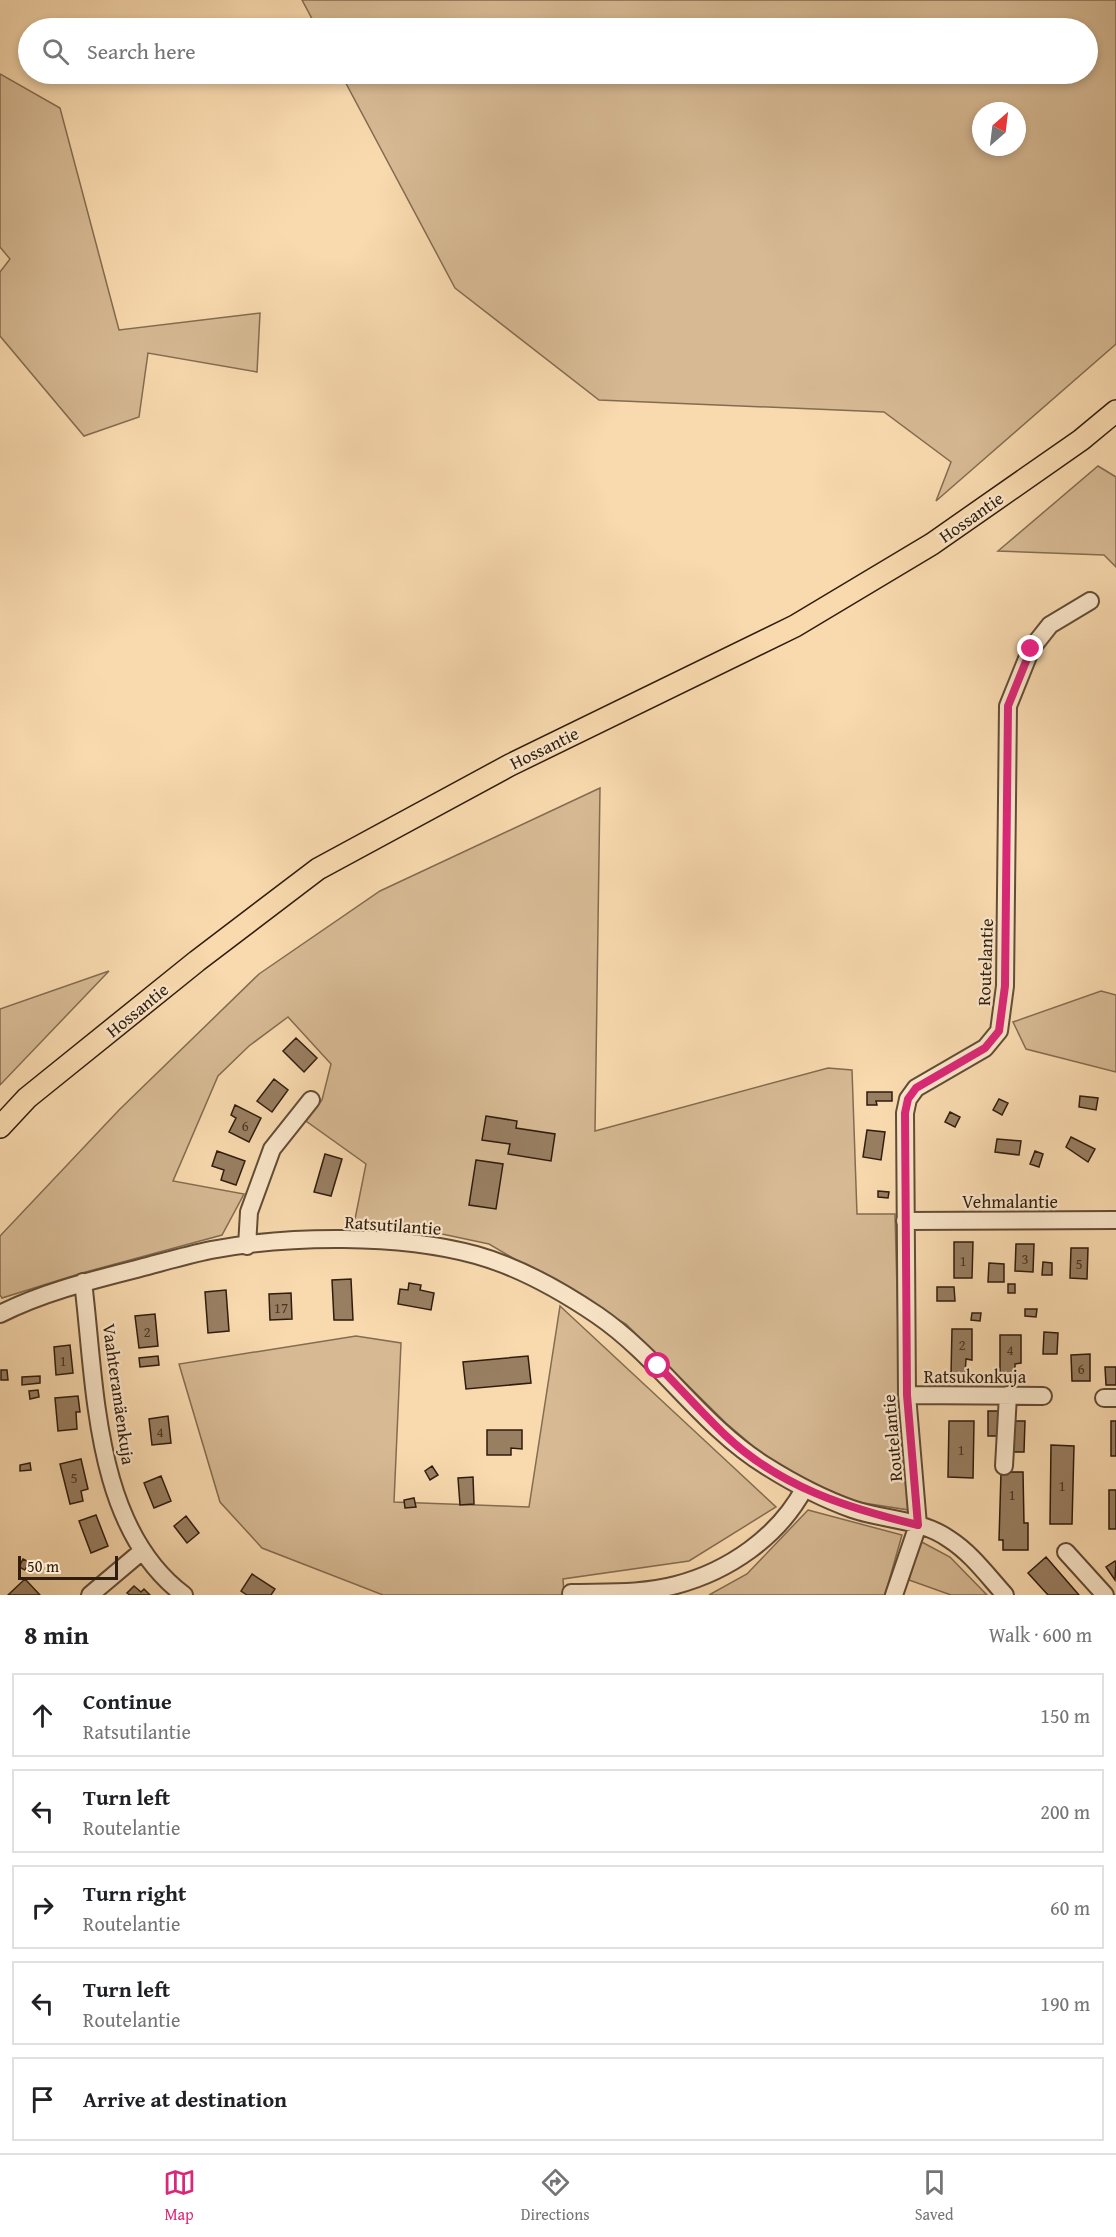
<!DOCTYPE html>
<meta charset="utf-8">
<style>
body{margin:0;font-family:"Gentium Book Plus",serif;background:#f2f2f2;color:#202124}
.compass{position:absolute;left:972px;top:102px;width:54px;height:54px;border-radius:50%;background:#fff;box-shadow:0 3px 9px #0003;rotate:28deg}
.scale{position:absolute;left:18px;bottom:15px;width:100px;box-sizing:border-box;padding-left:6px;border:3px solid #301d0e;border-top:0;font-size:16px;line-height:21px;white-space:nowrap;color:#301d0e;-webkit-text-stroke:4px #fbe7cb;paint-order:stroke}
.stop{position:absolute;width:18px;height:18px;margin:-14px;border:4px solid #db2777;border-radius:50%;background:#fff}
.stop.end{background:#db2777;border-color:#fff;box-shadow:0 2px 6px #0008}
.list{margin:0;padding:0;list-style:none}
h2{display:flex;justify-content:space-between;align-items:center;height:78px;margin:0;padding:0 24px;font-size:26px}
h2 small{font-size:20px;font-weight:400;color:#757577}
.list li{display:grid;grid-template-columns:39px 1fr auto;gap:18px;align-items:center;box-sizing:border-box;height:84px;margin:0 12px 12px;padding:0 12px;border:2px solid #e0e0e0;border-radius:0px}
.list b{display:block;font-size:22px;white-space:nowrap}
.list p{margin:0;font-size:20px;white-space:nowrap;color:#757577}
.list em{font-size:20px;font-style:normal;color:#757577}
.icon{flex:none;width:33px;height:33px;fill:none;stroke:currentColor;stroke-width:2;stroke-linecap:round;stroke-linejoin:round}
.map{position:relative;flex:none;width:1116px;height:1595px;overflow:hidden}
.search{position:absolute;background:#fff;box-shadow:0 3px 9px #0003;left:18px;right:18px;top:18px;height:66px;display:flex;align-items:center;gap:15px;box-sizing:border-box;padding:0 21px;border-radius:33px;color:#757577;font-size:22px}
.sheet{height:558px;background:#fff}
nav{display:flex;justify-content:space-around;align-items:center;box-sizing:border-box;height:84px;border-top:2px solid #e0e0e0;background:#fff;font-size:16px;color:#757577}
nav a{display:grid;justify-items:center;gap:3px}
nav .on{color:#db2777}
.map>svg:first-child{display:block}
.green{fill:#d7ba94;stroke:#846c51;stroke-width:1.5;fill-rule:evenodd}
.building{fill:#997f62;stroke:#301d0e;stroke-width:1.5}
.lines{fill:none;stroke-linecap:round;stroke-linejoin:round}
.minor-casing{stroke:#624c36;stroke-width:20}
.major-casing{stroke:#301d0e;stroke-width:24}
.minor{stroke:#fbe7cb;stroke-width:16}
.major{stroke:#f9daaf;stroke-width:21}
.route{stroke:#db2777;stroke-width:8}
.labels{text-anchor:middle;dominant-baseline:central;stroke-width:4.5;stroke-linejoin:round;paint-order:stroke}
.number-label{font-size:15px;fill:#4a3623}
.street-label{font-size:18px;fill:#301d0e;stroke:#fbe7cb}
</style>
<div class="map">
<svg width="1116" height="1595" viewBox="0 0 1116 1595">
<rect width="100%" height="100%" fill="#f9daaf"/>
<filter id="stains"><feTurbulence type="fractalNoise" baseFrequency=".00333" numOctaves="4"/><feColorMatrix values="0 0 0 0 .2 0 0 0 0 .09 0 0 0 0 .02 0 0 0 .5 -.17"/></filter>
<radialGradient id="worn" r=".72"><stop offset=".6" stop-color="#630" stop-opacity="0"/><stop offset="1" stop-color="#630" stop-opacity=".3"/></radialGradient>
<path class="green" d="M302 0H1116V344L936 501 951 462 884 412 599 400 455 288 341 74H1088V28H317ZM981 111H1017V147H981Z
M0 74 60 108 119 330 260 313 257 372 148 353 139 417 84 436 0 336V272L10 259 0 247Z
M1098 466 1116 477V567L1104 555 998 551Z
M600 788 595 1131 828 1068 852 1070 857 1214H895L901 1441 909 1510 857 1502 805 1480 761 1453 726 1423 626 1324 489 1244 395 1224H354L366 1164 306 1121 322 1100 331 1064 288 1017 249 1046 218 1076 173 1181 244 1194 222 1235 82 1273 2 1298 0 1295V1236L119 1110 259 974 380 891Z
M109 971 0 1085V1009Z
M1101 991 1116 995V1072L1026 1049 1013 1022Z
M560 1306 776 1507 689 1561 563 1579 564 1595H383L262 1548 220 1502 179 1364 356 1336 401 1343 394 1502 529 1507Z
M808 1510 902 1535 885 1595H709L747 1574Z
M918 1540 950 1557 987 1595H951L909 1580Z"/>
<path class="building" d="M296 1038 317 1058 304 1072 283 1051Z
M274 1079 288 1090 272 1112 257 1101Z
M867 1092H892V1101H876L877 1105H867Z
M1080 1096 1098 1098 1096 1110 1079 1107Z
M999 1099 1008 1103 1002 1115 993 1110Z
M235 1105 261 1118 249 1142 229 1132 236 1118 231 1115Z
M950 1112 960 1117 955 1127 945 1122Z
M486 1116 517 1121 516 1128 555 1134 551 1161 508 1154 510 1144 482 1140Z
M867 1130 885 1132 881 1160 863 1157Z
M1071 1137 1095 1149 1088 1162 1066 1147Z
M997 1139 1021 1141 1019 1155 995 1152Z
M217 1151 245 1161 236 1185 221 1180 224 1170 212 1166Z
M1035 1151 1043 1154 1039 1167 1030 1164Z
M325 1154 342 1159 331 1196 314 1192Z
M476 1160 503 1164 496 1209 469 1205Z
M878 1191 889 1192 888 1198 878 1197Z
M954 1242H973L972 1278H954Z
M1016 1244H1034L1033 1272 1015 1271Z
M1071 1248H1088L1087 1279 1070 1278Z
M1043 1262 1052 1263V1275H1042Z
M989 1263 1004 1264V1282H988Z
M351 1279 353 1320H334L332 1280Z
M409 1283 421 1285 420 1290 434 1293 431 1310 398 1304 400 1289 408 1290Z
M1008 1284H1015V1293H1008Z
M937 1287H954L955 1301H937Z
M226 1290 229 1331 208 1333 205 1292Z
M291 1293 292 1319 270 1320 269 1294Z
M1025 1309H1037L1036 1317 1025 1316Z
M972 1313H981L980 1321 971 1320Z
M155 1314 158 1346 139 1348 135 1316Z
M952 1329H972V1360L966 1359 965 1375H951Z
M1044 1332 1058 1333 1057 1354H1043Z
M1000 1335H1021V1363L1015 1364V1374H1000Z
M70 1345 73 1373 56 1375 54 1347Z
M1090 1354V1381H1072L1071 1355Z
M158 1356 159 1365 140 1367 139 1358Z
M528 1356 531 1383 466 1389 463 1362Z
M1105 1367H1116V1385H1106Z
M1 1370H7L8 1380H1Z
M40 1376V1383L22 1385V1377Z
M38 1390 39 1397 30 1399 29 1391Z
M78 1396 80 1412H76L77 1429 58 1431 55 1398Z
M988 1411H999L1000 1436H988Z
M168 1416 171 1443 152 1445 149 1419Z
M949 1421H974L973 1478 948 1477Z
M1011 1421H1025L1024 1452H1011Z
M1111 1421H1116V1456H1111Z
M487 1430H522V1449L511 1448V1455H487Z
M1051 1445 1074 1446 1072 1524H1050Z
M81 1459 88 1489 81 1491 83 1501 70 1504 60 1464Z
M30 1463 31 1470 20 1471V1465Z
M432 1466 438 1475 430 1480 425 1471Z
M1001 1472H1023L1024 1523H1028V1550H1003V1540H999Z
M161 1476 171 1501 154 1508 144 1483Z
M473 1477 474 1504 460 1505 458 1478Z
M1109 1490H1116V1529H1109Z
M414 1498 416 1507 405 1508 404 1500Z
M96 1515 108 1546 91 1553 79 1521Z
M186 1516 199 1533 187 1543 174 1526Z
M1046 1557 1079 1595H1048L1028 1573Z
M23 1559 29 1562 25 1570 19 1567Z
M1115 1561 1116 1563 1115 1580 1106 1567Z
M252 1574 275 1589 271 1595H247L241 1591Z
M25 1579 40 1595H8Z
M134 1586 141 1592 144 1589 150 1595H130L127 1593Z"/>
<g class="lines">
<defs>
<path id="minor" d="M905 1221 1116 1220
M247 1246 249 1212 272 1149 311 1100
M83 1282C96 1385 93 1527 184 1595
M0 1314C43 1292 93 1280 140 1268 163 1262 187 1255 211 1250 289 1235 399 1234 476 1255 519 1267 560 1290 597 1315 660 1358 701 1426 766 1466 793 1483 821 1498 852 1509 883 1520 921 1519 949 1539 971 1553 987 1575 1005 1595
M907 1395 1043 1396
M1104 1398H1116
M1004 1466 1008 1395
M1066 1552 1105 1595
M571 1593C605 1592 642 1594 676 1585 729 1571 778 1537 804 1489
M90 1595 141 1552
M894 1595 918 1525 907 1395 905 1113 908 1099 916 1088 985 1048 999 1031 1005 986 1008 706 1031 649 1050 625 1090 601"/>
<path id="major" d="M0 1127 27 1098 197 961 318 869 510 765 795 626 932 544 1081 440 1116 411"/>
</defs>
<use href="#minor" class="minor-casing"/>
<use href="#major" class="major-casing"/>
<use href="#minor" class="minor"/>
<use href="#major" class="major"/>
</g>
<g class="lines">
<path class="route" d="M658 1366C681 1389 702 1413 725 1435 780 1487 847 1508 918 1525L907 1395 905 1113 908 1099 916 1088 985 1048 999 1031 1005 986 1008 706 1031 649"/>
</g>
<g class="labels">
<g class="number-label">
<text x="245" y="1125">6</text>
<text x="1025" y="1258">3</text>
<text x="963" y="1260">1</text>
<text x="1079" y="1263">5</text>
<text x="281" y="1307">17</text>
<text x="147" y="1331">2</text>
<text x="962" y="1344">2</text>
<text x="1010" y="1349">4</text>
<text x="63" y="1360">1</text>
<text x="1081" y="1368">6</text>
<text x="160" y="1431">4</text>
<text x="961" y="1449">1</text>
<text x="74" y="1477">5</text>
<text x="1062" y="1485">1</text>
<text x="1012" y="1494">1</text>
</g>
<g class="street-label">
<text transform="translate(971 517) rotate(-35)">Hossantie</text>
<text transform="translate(544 748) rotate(-26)">Hossantie</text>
<text transform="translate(985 962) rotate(-88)">Routelantie</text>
<text transform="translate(137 1010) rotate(-39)">Hossantie</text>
<text x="1010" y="1201">Vehmalantie</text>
<text transform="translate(393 1225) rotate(4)">Ratsutilantie</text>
<text x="975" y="1376">Ratsukonkuja</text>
<text transform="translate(119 1394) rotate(82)">Vaahteramäenkuja</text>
<text transform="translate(892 1438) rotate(-95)">Routelantie</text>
</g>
</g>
<rect width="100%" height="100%" filter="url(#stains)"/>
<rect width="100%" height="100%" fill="url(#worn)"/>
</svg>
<svg class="compass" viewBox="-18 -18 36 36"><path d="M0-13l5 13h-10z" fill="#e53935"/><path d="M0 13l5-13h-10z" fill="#757577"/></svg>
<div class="scale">50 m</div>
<div class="stop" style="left:658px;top:1366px"></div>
<div class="stop end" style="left:1031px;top:649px"></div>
<div class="search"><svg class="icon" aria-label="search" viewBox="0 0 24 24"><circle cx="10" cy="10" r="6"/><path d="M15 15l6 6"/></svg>Search here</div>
</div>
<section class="sheet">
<h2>8 min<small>Walk · 600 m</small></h2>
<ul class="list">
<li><svg class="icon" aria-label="ahead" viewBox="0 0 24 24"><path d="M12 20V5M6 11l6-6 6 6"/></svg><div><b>Continue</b><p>Ratsutilantie</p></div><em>150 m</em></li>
<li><svg class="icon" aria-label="left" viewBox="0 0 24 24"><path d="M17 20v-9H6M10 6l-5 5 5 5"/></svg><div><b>Turn left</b><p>Routelantie</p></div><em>200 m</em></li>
<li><svg class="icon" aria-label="right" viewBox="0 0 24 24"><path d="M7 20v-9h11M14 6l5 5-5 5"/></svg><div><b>Turn right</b><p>Routelantie</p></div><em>60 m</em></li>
<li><svg class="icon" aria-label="left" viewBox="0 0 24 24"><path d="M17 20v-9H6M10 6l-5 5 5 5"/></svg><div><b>Turn left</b><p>Routelantie</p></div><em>190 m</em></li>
<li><svg class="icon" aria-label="arrive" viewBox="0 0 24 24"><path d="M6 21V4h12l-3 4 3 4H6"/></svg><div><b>Arrive at destination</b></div></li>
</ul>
</section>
<nav>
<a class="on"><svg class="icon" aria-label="map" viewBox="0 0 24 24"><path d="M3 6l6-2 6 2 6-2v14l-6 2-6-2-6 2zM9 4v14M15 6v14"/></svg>Map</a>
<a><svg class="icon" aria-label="directions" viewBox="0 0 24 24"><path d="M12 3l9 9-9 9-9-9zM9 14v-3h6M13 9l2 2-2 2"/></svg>Directions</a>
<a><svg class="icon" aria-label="saved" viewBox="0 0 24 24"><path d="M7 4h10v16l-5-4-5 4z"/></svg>Saved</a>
</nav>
